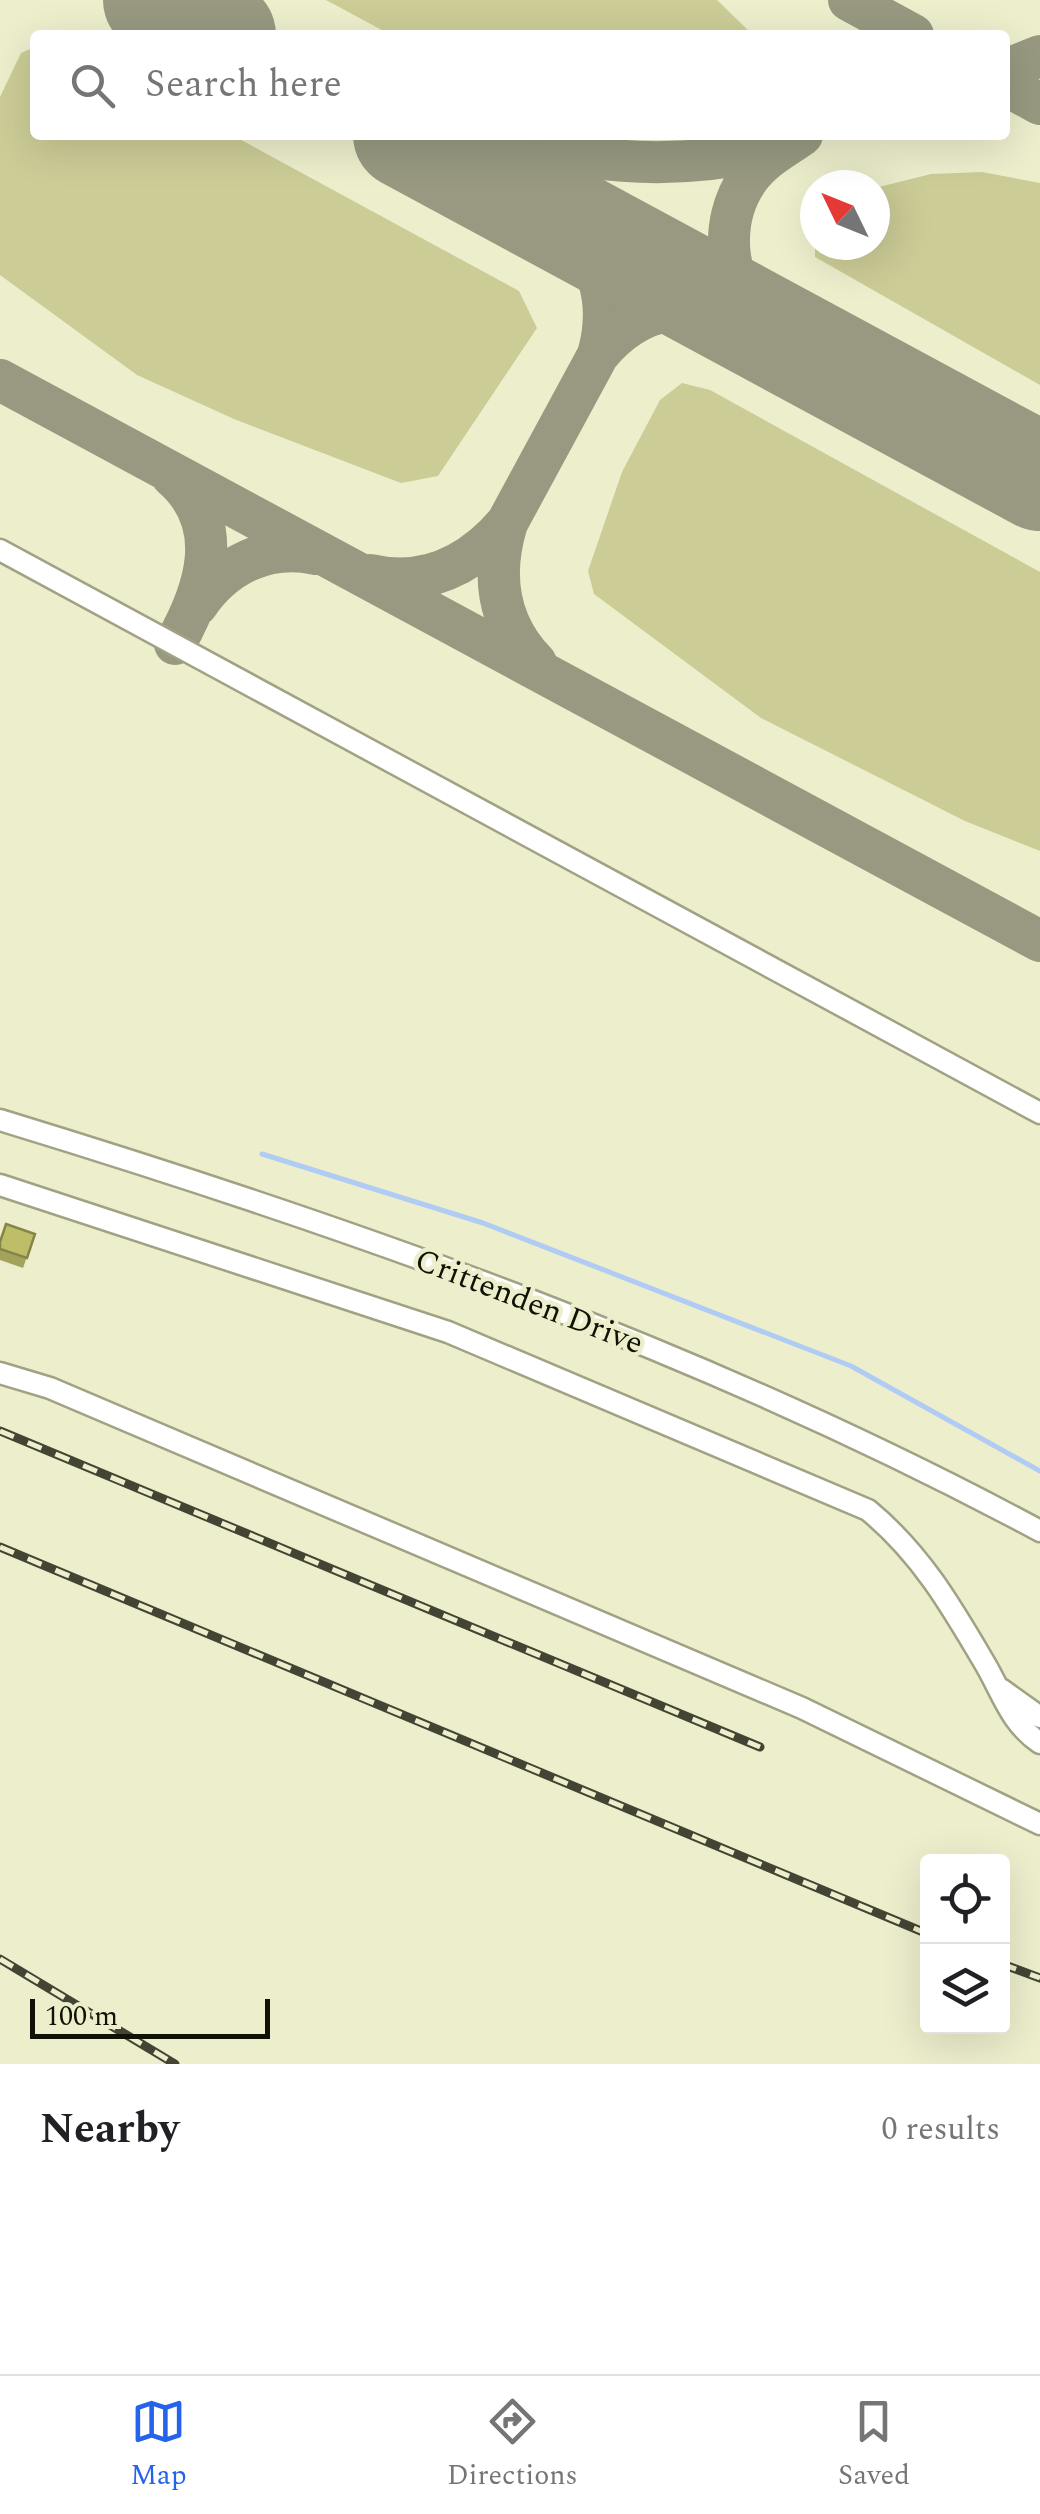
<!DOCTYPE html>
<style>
body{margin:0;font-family:Spectral,serif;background:#f6f6f6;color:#202124}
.controls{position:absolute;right:30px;bottom:30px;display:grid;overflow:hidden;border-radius:10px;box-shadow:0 10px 40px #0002}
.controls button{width:90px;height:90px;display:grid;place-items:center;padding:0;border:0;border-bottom:2px solid #e0e0e0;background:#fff;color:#202124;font:50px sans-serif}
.compass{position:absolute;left:800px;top:170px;width:90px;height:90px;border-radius:50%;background:#fff;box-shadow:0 10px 40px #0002;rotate:313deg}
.scale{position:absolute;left:30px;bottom:25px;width:240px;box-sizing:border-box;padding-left:10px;border:5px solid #111106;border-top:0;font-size:28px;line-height:35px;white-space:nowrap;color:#111106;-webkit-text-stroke:8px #edeecc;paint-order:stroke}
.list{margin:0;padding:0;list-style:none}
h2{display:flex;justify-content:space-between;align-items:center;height:130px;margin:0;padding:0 40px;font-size:42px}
h2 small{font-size:32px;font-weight:400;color:#757577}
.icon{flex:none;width:55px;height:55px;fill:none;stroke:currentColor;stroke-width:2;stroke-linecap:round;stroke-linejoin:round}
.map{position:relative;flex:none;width:1040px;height:2064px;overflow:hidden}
.search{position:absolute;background:#fff;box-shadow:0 10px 40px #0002;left:30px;right:30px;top:30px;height:110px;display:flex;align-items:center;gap:25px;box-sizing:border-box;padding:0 35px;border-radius:10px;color:#757577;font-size:38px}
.sheet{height:310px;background:#fff}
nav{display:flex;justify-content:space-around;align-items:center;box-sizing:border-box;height:140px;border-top:2px solid #e0e0e0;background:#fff;font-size:28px;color:#757577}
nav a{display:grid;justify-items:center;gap:5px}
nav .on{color:#2563eb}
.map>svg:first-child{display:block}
.green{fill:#cbcc96}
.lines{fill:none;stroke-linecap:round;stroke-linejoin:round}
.stream{stroke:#b0ccf5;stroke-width:5}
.taxiway{stroke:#989980;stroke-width:42}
.runway{stroke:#989980;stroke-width:108}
.minor-casing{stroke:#a1a283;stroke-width:25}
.minor{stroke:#fff;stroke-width:20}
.rail-casing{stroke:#444434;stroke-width:9}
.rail{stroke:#edeecc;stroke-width:5;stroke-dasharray:15;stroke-linecap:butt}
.wall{fill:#a3a35a}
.building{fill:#bebe69;stroke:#85854a;stroke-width:2.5}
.labels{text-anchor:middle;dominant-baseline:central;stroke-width:9;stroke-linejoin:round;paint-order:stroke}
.street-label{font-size:32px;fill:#111106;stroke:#edeecc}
</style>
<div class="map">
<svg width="1040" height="2064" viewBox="0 0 1040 2064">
<rect width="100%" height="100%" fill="#edeecc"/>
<path class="green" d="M326 0H717L753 35H391Z
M35 47V135H232L519 291 537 328 438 476 401 483 234 419 137 375 0 275V97L21 53Z
M982 172 1040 183V385L815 257V231V245H875V188L931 174Z
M682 383 710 390 1040 572V851L965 821 761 718 594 594 588 571 622 472 660 400Z"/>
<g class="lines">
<path class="stream" d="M262 1154 483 1223 851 1366 1040 1471"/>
<path class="taxiway" d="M174 0 245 35
M849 0 913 35
M1005 70 1040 56
M1005 85 1040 104
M484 135C582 164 685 174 784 144
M802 135C782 149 762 159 748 179 718 222 724 286 763 321 795 350 865 379 905 401
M598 355C641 302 693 300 754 323
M0 380 1040 941
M172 476C228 524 205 591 175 644
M507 523 598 355C614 298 597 253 553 214
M370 575C426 588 471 565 507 523 491 575 497 623 536 663
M197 605C224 565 268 543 316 554"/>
<path class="runway" d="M157 0 222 35
M407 135 1040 477"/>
<defs>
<path id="minor" d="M0 550 1040 1113
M0 1120C357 1229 711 1354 1040 1531
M0 1185 448 1332 868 1510C920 1553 950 1604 984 1662 1002 1692 1010 1723 1040 1743
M0 1373 50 1388 802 1708 1040 1824
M1001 1689 1040 1717"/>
</defs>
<use href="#minor" class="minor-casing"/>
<use href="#minor" class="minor"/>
<defs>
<path id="rail" d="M0 1431 760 1747
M0 1547 928 1934
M0 1959 175 2064
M1002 1964 1040 1978"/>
</defs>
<use href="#rail" class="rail-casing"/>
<use href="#rail" class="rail"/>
</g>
<path class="wall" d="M35 1234 23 1268 0 1260V1241Z"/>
<path class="building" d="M6 1224 35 1234 27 1258 0 1249V1242Z"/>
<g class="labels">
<g class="street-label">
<text transform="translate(529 1302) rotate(21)">Crittenden Drive</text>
</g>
</g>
</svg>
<div class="controls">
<button><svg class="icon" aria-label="locate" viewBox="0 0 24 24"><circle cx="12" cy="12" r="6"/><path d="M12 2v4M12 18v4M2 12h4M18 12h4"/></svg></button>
<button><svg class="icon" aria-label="layers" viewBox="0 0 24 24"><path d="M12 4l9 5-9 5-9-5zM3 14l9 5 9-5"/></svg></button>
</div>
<svg class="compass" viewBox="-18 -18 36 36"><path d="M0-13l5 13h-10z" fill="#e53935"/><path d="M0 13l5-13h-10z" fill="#757577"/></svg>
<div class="scale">100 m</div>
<div class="search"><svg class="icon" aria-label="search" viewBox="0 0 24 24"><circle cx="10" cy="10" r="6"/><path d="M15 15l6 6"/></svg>Search here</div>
</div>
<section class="sheet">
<h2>Nearby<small>0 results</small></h2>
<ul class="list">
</ul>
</section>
<nav>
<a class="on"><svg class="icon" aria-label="map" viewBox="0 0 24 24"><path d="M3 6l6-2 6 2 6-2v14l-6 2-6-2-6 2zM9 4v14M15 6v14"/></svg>Map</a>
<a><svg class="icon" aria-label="directions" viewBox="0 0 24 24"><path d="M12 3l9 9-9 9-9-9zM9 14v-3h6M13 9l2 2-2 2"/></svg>Directions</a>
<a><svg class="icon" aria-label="saved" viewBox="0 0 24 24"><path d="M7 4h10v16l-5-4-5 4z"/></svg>Saved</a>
</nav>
